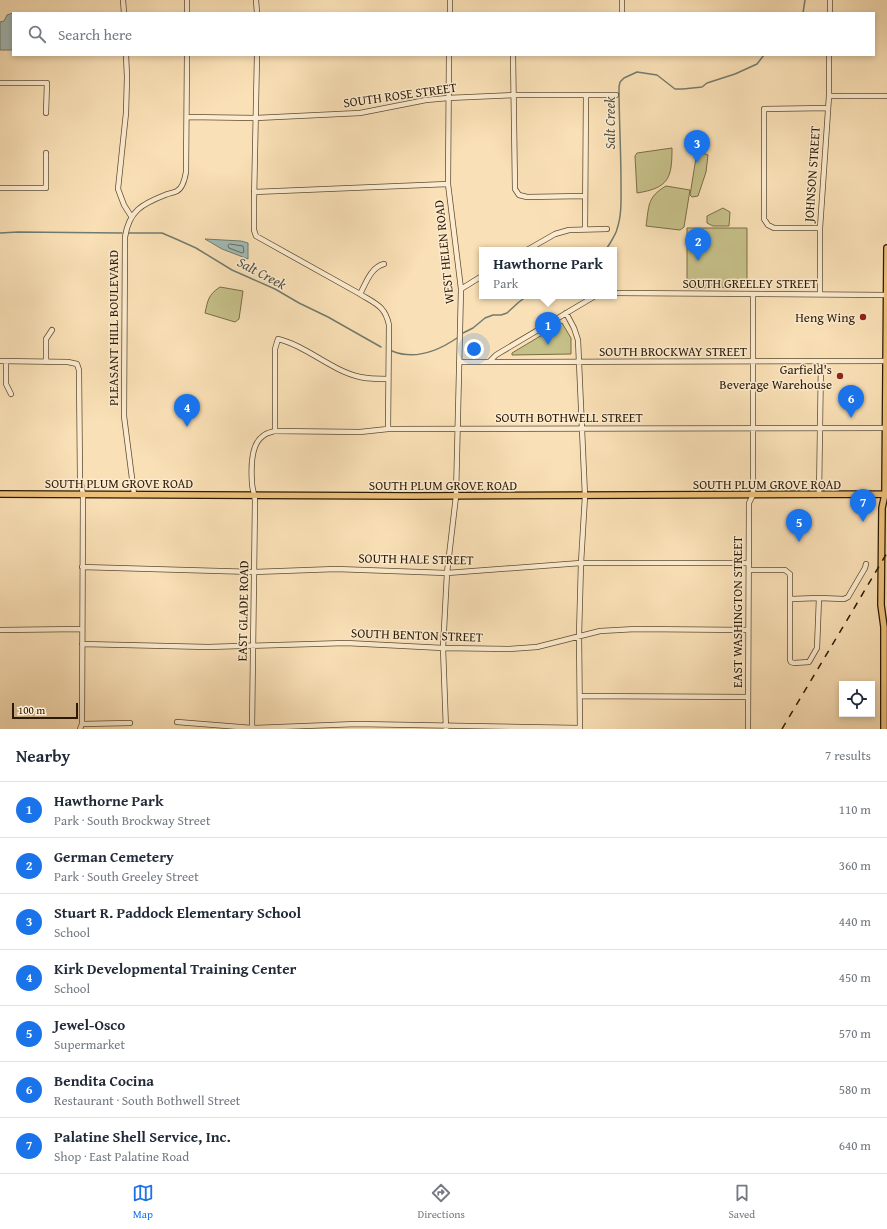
<!DOCTYPE html>
<meta charset="utf-8">
<style>
body{margin:0;font-family:"Gentium Book Plus",serif;background:#f6f6f7;color:#1f2937}
.controls{position:absolute;right:12px;bottom:12px;display:grid;overflow:hidden;border-radius:0px;box-shadow:0 2px 6px #0003}
.controls button{width:36px;height:36px;display:grid;place-items:center;padding:0;border:0;border-bottom:1px solid #e0e1e3;background:#fff;color:#1f2937;font:20px sans-serif}
.scale{position:absolute;left:12px;bottom:10px;width:66px;box-sizing:border-box;padding-left:4px;border:2px solid #2a1a03;border-top:0;font-size:11px;line-height:14px;white-space:nowrap;color:#2a1a03;-webkit-text-stroke:3px #fcebd0;paint-order:stroke}
.you{position:absolute;left:474px;top:349px;width:14px;height:14px;margin:-10px;border:3px solid #fff;border-radius:50%;background:#1a73e8;box-shadow:0 0 0 6px #1a73e833}
.badge{display:grid;place-items:center;width:26px;height:26px;border-radius:50%;background:#1a73e8;color:#fff;font-size:13px;font-weight:700}
.pin{position:absolute;translate:-50% -33px;filter:drop-shadow(0 1px 2px #0008)}
.pin::after{content:'';position:absolute;top:21px;width:14px;height:12px;background:inherit;clip-path:polygon(0 0,100% 0,50% 100%)}
.popup{position:absolute;left:479px;top:247px;width:138px;height:52px;box-sizing:border-box;display:grid;place-content:center;border-radius:0px;background:#fff;filter:drop-shadow(0 1px 3px #0005);font-size:13px;white-space:nowrap;color:#747a83}
.popup b{font-size:15px;color:#1f2937}
.popup::after{content:'';position:absolute;left:50%;top:100%;margin-left:-8px;border:8px solid transparent;border-top-color:#fff}
.list{margin:0;padding:0;list-style:none}
h2{display:flex;justify-content:space-between;align-items:center;height:52px;margin:0;padding:0 16px;font-size:17px}
h2 small{font-size:13px;font-weight:400;color:#747a83}
.list li{display:grid;grid-template-columns:26px 1fr auto;gap:12px;align-items:center;box-sizing:border-box;height:56px;padding:0 16px;border-top:1px solid #e0e1e3}
.list b{display:block;font-size:15px;white-space:nowrap}
.list p{margin:0;font-size:13px;white-space:nowrap;color:#747a83}
.list em{font-size:13px;font-style:normal;color:#747a83}
.icon{flex:none;width:22px;height:22px;fill:none;stroke:currentColor;stroke-width:2;stroke-linecap:round;stroke-linejoin:round}
.map{position:relative;flex:none;width:887px;height:729px;overflow:hidden}
.search{position:absolute;background:#fff;box-shadow:0 2px 6px #0003;left:12px;right:12px;top:12px;height:44px;display:flex;align-items:center;gap:10px;box-sizing:border-box;padding:0 14px;border-radius:0px;color:#747a83;font-size:15px}
.sheet{height:444px;background:#fff}
nav{display:flex;justify-content:space-around;align-items:center;box-sizing:border-box;height:56px;border-top:1px solid #e0e1e3;background:#fff;font-size:11px;color:#747a83}
nav a{display:grid;justify-items:center;gap:2px}
nav .on{color:#1a73e8}
.map>svg:first-child{display:block}
.green{fill:#c6c089;stroke:#786d46}
.water{fill:#a1bbb7;stroke:#717b6f}
.lines{fill:none;stroke-linecap:round;stroke-linejoin:round}
.shore{stroke:#666a5d;stroke-width:1}
.stream{stroke:#717b6f;stroke-width:1.5}
.minor-casing{stroke:#5e4c30;stroke-width:6}
.major-casing{stroke:#2a1a03;stroke-width:8}
.minor{stroke:#fcebd0;stroke-width:4.5}
.major{stroke:#edc07b;stroke-width:5.5}
.rail{stroke:#2a1a03;stroke-width:1.5;stroke-dasharray:7 7;stroke-linecap:butt}
.poi-dot{fill:#8f2418;stroke:#fcebd0;stroke-width:1.5}
.labels{text-anchor:middle;dominant-baseline:central;stroke-width:3;stroke-linejoin:round;paint-order:stroke}
.street-label{font-size:13px;fill:#2a1a03;stroke:#fcebd0}
.poi-label{font-size:13px;fill:#2a1a03;stroke:#fcebd0;text-anchor:end}
.water-label{font-size:14px;font-style:italic;fill:#545242;stroke:#fcebd0}
</style>
<div class="map">
<svg width="887" height="729" viewBox="0 0 887 729">
<rect width="100%" height="100%" fill="#fae0b6"/>
<filter id="stains"><feTurbulence type="fractalNoise" baseFrequency=".005" numOctaves="4"/><feColorMatrix values="0 0 0 0 .2 0 0 0 0 .09 0 0 0 0 .02 0 0 0 .5 -.17"/></filter>
<radialGradient id="worn" r=".72"><stop offset=".6" stop-color="#630" stop-opacity="0"/><stop offset="1" stop-color="#630" stop-opacity=".3"/></radialGradient>
<path class="green" d="M672 148C672 178 669 188 637 193L635 156 637 153Z
M700 152 708 155 706 172 698 196 692 197 690 195 696 158 694 154Z
M666 186 690 190 684 227 680 230 646 226C649 206 647 197 666 186Z
M723 208 730 212 729 226H713L707 223V216Z
M687 228H747V287L687 288Z
M220 287 243 291 239 319 235 322 205 313C208 300 208 295 220 287Z
M562 323 571 338V354L512 355V353Z"/>
<path class="water" d="M13 13V50H0V22L4 21 7 15 13 13H19Z
M205 239 241 241 248 243V259L222 249Z"/>
<g class="lines">
<path class="shore" d="M230 244 243 246 244 252 242 253 229 248 228 246Z"/>
<path class="stream" d="M803 13 805 0
M0 233 18 232 122 233
M129 233H162L176 239 196 248 232 270 275 289 299 303 328 317 381 347
M605 250C607 249 617 232 617 229 622 215 621 198 621 183 621 151 619 119 619 87L620 82 624 78 637 72 657 75 675 89H683L702 87 707 83 735 74 757 64 764 55
M463 333 473 328 485 318 493 315H501L507 313 519 302 527 296
M392 351C414 360 438 351 457 338"/>
<defs>
<path id="minor" d="M123 0 124 13
M187 0V13
M256 0 257 13
M622 0V13
M450 13V0
M830 13V0
M126 55 127 77 126 113 118 189 124 205 131 216
M257 55 254 201V230L256 236 360 294C376 304 385 306 389 325L388 429
M513 55 515 189 519 195 527 197 584 196
M0 83H47L46 113
M829 96H887
M187 117 256 118 360 113 426 100 448 98 514 95H616
M0 188H46V153
M254 192 448 184
M820 228H774L768 225 764 219V109L828 108
M585 229 586 95
M527 250 555 234 569 230 607 229
M461 289 482 276
M614 293 887 295
M360 294C366 283 371 267 384 264
M820 294V228L829 96V55
M566 313 574 328 578 340 585 496 581 563 579 635 580 729
M0 361 68 362 77 364 79 370 80 479 83 494 82 724
M6 361V384L11 394
M46 362V339L52 330
M460 362 887 361
M489 362 496 355 595 296
M275 431V349L278 339C307 346 330 370 360 377 369 379 379 379 388 379
M134 494 124 416 125 237C129 211 142 204 165 195 169 193 174 193 177 191 183 188 185 178 186 172L187 55
M819 495 821 361
M82 567 254 572 336 569 447 573 581 563H749
M749 570H785L790 574V660L791 662 794 663 809 662 817 648 819 598 791 599
M819 598 844 599 848 597 865 568 866 564
M0 630 82 629
M82 644 208 647 346 643 443 648 509 649 537 647 600 631 636 629 748 630
M580 696 748 697
M177 722 252 728 357 724 580 728
M252 728 255 501C255 495 252 489 252 483 251 469 251 444 263 436 266 433 272 432 275 431L360 432 388 429 887 428
M80 729 82 724 130 723
M446 729 443 648 447 573 456 496 461 289 448 184 449 55
M748 729 749 503 753 495V294"/>
<path id="major" d="M0 494 416 496 885 494
M884 729V627L881 605 882 508 885 494 887 248"/>
</defs>
<use href="#minor" class="minor-casing"/>
<use href="#major" class="major-casing"/>
<use href="#minor" class="minor"/>
<use href="#major" class="major"/>
<path class="rail" d="M782 729 887 553"/>
</g>
<g class="poi-dot">
<circle cx="863" cy="317" r="4"/>
<circle cx="840" cy="376" r="4"/>
</g>
<g class="labels">
<g class="street-label">
<text transform="translate(400 95) rotate(-8)">SOUTH ROSE STREET</text>
<text transform="translate(812 174) rotate(-86)">JOHNSON STREET</text>
<text transform="translate(444 252) rotate(-96)">WEST HELEN ROAD</text>
<text x="750" y="283">SOUTH GREELEY STREET</text>
<text transform="translate(113 328) rotate(-90)">PLEASANT HILL BOULEVARD</text>
<text x="673" y="351">SOUTH BROCKWAY STREET</text>
<text x="569" y="417">SOUTH BOTHWELL STREET</text>
<text x="119" y="483">SOUTH PLUM GROVE ROAD</text>
<text x="767" y="484">SOUTH PLUM GROVE ROAD</text>
<text x="443" y="485">SOUTH PLUM GROVE ROAD</text>
<text transform="translate(416 559) rotate(1)">SOUTH HALE STREET</text>
<text transform="translate(243 611) rotate(-89)">EAST GLADE ROAD</text>
<text transform="translate(737 612) rotate(-90)">EAST WASHINGTON STREET</text>
<text transform="translate(417 635) rotate(2)">SOUTH BENTON STREET</text>
</g>
<g class="poi-label">
<text x="855" y="317">Heng Wing</text>
<text x="832" y="369">Garfield's<tspan x="832" dy="15">Beverage Warehouse</tspan></text>
</g>
<g class="water-label">
<text transform="translate(610 123) rotate(-90)">Salt Creek</text>
<text transform="translate(262 273) rotate(28)">Salt Creek</text>
</g>
</g>
<rect width="100%" height="100%" filter="url(#stains)"/>
<rect width="100%" height="100%" fill="url(#worn)"/>
</svg>
<div class="controls">
<button><svg class="icon" aria-label="locate" viewBox="0 0 24 24"><circle cx="12" cy="12" r="6"/><path d="M12 2v4M12 18v4M2 12h4M18 12h4"/></svg></button>
</div>
<div class="scale">100 m</div>
<div class="you"></div>
<div class="pin badge" style="left:548px;top:345px">1</div>
<div class="popup"><b>Hawthorne Park</b>Park</div>
<div class="pin badge" style="left:698px;top:261px">2</div>
<div class="pin badge" style="left:697px;top:163px">3</div>
<div class="pin badge" style="left:187px;top:427px">4</div>
<div class="pin badge" style="left:799px;top:542px">5</div>
<div class="pin badge" style="left:851px;top:418px">6</div>
<div class="pin badge" style="left:863px;top:522px">7</div>
<div class="search"><svg class="icon" aria-label="search" viewBox="0 0 24 24"><circle cx="10" cy="10" r="6"/><path d="M15 15l6 6"/></svg>Search here</div>
</div>
<section class="sheet">
<h2>Nearby<small>7 results</small></h2>
<ul class="list">
<li><span class="badge">1</span><div><b>Hawthorne Park</b><p>Park · South Brockway Street</p></div><em>110 m</em></li>
<li><span class="badge">2</span><div><b>German Cemetery</b><p>Park · South Greeley Street</p></div><em>360 m</em></li>
<li><span class="badge">3</span><div><b>Stuart R. Paddock Elementary School</b><p>School</p></div><em>440 m</em></li>
<li><span class="badge">4</span><div><b>Kirk Developmental Training Center</b><p>School</p></div><em>450 m</em></li>
<li><span class="badge">5</span><div><b>Jewel-Osco</b><p>Supermarket</p></div><em>570 m</em></li>
<li><span class="badge">6</span><div><b>Bendita Cocina</b><p>Restaurant · South Bothwell Street</p></div><em>580 m</em></li>
<li><span class="badge">7</span><div><b>Palatine Shell Service, Inc.</b><p>Shop · East Palatine Road</p></div><em>640 m</em></li>
</ul>
</section>
<nav>
<a class="on"><svg class="icon" aria-label="map" viewBox="0 0 24 24"><path d="M3 6l6-2 6 2 6-2v14l-6 2-6-2-6 2zM9 4v14M15 6v14"/></svg>Map</a>
<a><svg class="icon" aria-label="directions" viewBox="0 0 24 24"><path d="M12 3l9 9-9 9-9-9zM9 14v-3h6M13 9l2 2-2 2"/></svg>Directions</a>
<a><svg class="icon" aria-label="saved" viewBox="0 0 24 24"><path d="M7 4h10v16l-5-4-5 4z"/></svg>Saved</a>
</nav>
